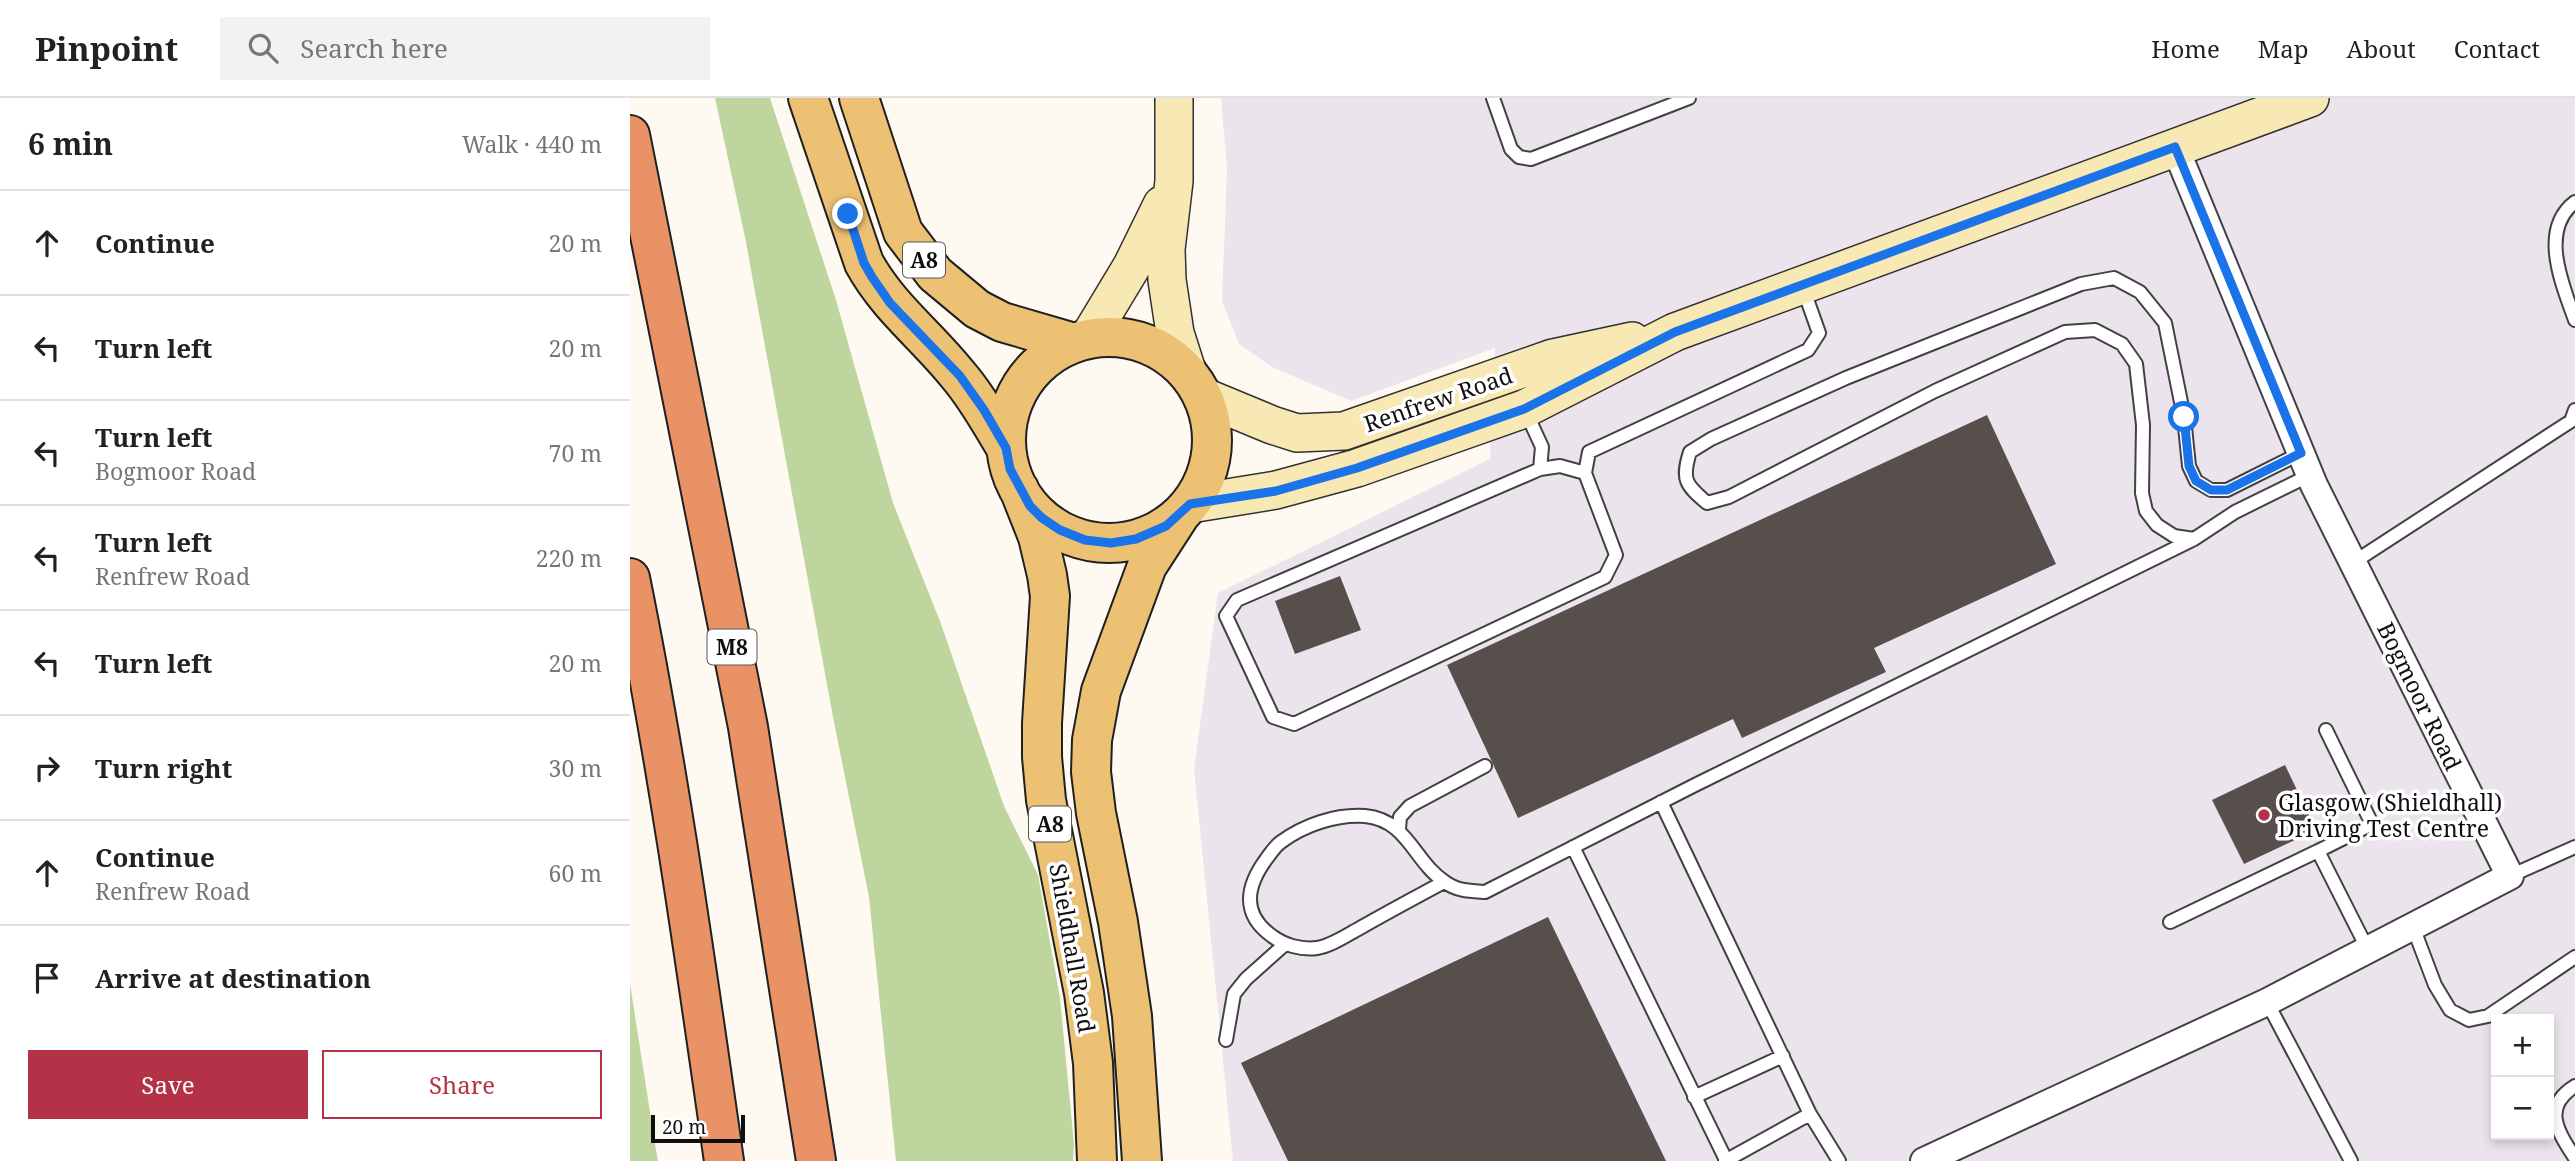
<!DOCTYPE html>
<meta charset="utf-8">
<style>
body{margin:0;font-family:"Noto Serif",serif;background:#f2f2f2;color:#222}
.controls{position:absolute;right:21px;bottom:21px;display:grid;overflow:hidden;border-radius:0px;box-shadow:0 4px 10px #0003}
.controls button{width:63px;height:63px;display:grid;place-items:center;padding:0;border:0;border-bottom:2px solid #e0e0e0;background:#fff;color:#222;font:35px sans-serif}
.scale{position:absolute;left:21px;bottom:18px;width:94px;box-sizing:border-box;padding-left:7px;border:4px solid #0f0f0f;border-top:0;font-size:19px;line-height:24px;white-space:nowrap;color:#0f0f0f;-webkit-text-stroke:5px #fff;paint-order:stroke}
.stop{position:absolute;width:21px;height:21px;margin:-16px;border:5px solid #1a73e8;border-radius:50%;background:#fff}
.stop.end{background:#1a73e8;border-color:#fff;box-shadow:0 2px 7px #0008}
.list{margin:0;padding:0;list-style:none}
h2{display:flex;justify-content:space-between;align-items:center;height:91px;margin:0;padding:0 28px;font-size:30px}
h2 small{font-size:23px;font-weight:400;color:#767676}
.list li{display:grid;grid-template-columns:46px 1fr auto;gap:21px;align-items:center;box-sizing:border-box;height:105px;padding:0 28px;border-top:2px solid #e0e0e0}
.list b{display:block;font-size:26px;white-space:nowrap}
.list p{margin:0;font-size:23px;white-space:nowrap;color:#767676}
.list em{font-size:23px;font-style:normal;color:#767676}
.actions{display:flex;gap:14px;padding:21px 28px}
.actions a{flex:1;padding:16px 0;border:2px solid #b43247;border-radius:0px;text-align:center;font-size:24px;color:#b43247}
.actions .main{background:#b43247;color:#fff}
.icon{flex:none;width:38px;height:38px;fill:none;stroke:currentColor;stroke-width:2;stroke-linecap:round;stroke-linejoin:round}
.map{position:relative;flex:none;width:1945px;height:1063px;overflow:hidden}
header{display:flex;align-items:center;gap:42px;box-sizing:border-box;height:98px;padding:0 35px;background:#fff;border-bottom:2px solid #e0e0e0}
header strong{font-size:33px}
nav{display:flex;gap:38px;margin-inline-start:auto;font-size:24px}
.search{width:490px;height:63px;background:#f2f2f2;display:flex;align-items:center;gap:18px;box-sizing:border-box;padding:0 24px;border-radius:0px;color:#767676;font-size:26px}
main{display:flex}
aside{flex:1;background:#fff}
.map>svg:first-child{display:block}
.industrial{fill:#ebe4ed;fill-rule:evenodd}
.forest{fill:#bed59e}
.building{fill:#574f4c}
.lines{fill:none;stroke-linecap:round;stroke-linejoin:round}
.lane-casing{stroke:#424242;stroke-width:16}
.street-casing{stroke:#424242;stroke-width:30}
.secondary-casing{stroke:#313131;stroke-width:40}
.primary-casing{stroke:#202020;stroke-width:42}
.highway-casing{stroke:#202020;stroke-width:42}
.lane{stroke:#fff;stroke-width:12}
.street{stroke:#fff;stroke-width:26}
.secondary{stroke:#f8e8b3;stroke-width:37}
.primary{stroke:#edc173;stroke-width:38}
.highway{stroke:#e89266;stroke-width:38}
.route{stroke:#1a73e8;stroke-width:9}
.poi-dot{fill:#b43247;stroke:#fff;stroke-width:2.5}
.labels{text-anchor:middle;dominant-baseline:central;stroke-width:7;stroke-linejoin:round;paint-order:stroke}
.shield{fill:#fff;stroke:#575757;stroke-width:2}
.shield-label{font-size:21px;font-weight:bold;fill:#0f0f0f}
.street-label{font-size:23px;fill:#0f0f0f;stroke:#fff}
.poi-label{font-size:23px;fill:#0f0f0f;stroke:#fff;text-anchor:start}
</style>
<header>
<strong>Pinpoint</strong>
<div class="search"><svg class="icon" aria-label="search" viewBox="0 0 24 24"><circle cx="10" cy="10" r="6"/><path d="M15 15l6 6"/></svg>Search here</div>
<nav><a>Home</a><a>Map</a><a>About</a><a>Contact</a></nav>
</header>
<main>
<aside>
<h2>6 min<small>Walk · 440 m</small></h2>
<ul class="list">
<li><svg class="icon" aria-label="ahead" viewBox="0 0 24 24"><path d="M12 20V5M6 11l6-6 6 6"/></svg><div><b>Continue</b></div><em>20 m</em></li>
<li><svg class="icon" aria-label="left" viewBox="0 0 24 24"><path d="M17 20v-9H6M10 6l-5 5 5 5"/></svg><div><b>Turn left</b></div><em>20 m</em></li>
<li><svg class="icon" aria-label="left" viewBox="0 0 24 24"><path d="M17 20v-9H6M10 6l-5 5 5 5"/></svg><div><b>Turn left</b><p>Bogmoor Road</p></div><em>70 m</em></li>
<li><svg class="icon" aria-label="left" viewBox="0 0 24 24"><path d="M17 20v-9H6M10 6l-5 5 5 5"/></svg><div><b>Turn left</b><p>Renfrew Road</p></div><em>220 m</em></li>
<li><svg class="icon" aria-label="left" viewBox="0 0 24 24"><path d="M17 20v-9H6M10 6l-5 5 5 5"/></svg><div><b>Turn left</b></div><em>20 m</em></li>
<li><svg class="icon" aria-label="right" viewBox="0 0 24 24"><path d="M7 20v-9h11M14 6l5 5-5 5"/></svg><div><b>Turn right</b></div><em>30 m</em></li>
<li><svg class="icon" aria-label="ahead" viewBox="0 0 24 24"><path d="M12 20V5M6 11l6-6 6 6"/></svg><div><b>Continue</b><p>Renfrew Road</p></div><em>60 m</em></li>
<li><svg class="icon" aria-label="arrive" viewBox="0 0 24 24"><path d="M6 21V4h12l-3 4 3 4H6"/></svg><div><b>Arrive at destination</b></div></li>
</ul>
<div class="actions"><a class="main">Save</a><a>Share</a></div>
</aside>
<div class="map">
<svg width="1945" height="1063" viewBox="0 0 1945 1063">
<rect width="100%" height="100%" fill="#fefaf2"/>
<path class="industrial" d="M591 0H1945V1063H603L564 671 588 495 860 361 865 250 721 303 642 269 609 246 592 203 597 70ZM1866 921H1919V1037H1866Z"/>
<path class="forest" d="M85 0H140L206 202 263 405 311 526 374 708 408 777 430 900 444 1046 443 1063H266L239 799 203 619 115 139Z
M0 886 25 1046 28 1063H0Z"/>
<path class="building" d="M1357 317 1426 466 1244 550 1256 574 1112 640 1103 621 888 720 817 567Z
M710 478 731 532 665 556 645 503Z
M1655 667 1686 732 1614 766 1582 702Z
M918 819 1036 1063H658L611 965Z"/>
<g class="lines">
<defs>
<path id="lane" d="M863 0 881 51 889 59 901 61 1059 0
M1945 104C1908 132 1933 188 1945 222
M895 312 912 349 910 371
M955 375 930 368 910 371 607 502 596 518 643 619 664 626 975 479 986 457 955 375 959 354 1178 252 1189 235 1173 190
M1564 441 1544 438 1527 427 1516 413 1512 395 1513 327 1506 266 1492 246 1465 232 1435 234 1305 293 1099 399 1077 405C1056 387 1051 382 1060 354L1081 341 1216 280 1451 186 1484 180 1510 194 1535 225 1554 319 1559 368 1566 383 1581 392H1597L1671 355
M1724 464 1941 323 1945 312
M1696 632 1742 726 1688 753 1738 852
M1031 704 1180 1016
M769 731 770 719 780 708 855 668
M943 749 1096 1062
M1880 778 1945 749
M814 784C786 799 758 814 730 830 717 837 701 848 687 850 671 852 654 847 642 838 611 816 616 788 637 760 641 755 645 748 651 744 674 727 706 716 735 718 778 722 784 764 815 784 827 793 840 793 855 794L1065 687 1564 441 1605 414 1680 377
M1540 824 1688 753
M1783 829 1805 887 1820 912 1839 922 1858 918 1945 859
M1637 904 1721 1063
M596 942 604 896 616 881 654 847
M1945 988C1911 1009 1928 1034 1945 1060
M1064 999 1153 958
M1095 1063 1180 1016 1209 1063"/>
<path id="street" d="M1294 1063 1637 904 1880 778 1684 387 1545 49"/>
<path id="secondary" d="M544 0V83L536 151 537 182 545 235 558 276
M458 241 502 168 532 107
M572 298 642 327 667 335 714 333 923 260 1002 243
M560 406 646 392 727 370 894 311 1045 234 1680 0"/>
<path id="primary" d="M178 0 234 165C258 209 297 238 328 277 347 299 361 325 376 350
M229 0 273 134 305 176 347 211 372 224 444 245
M376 342a103 103 0 1 1 206 0a103 103 0 1 1-206 0Z
M389 391 408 439 417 477 420 498 412 625V659L416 702 454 895 463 965 467 1063
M512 1063 502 918 488 824 466 715 461 674 462 642 471 593 517 468 550 417"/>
<path id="highway" d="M0 37 118 629 186 1063
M0 480C39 673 66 868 94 1063"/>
</defs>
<use href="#lane" class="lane-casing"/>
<use href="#street" class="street-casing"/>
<use href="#secondary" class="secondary-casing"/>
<use href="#primary" class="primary-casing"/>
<use href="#highway" class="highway-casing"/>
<use href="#lane" class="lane"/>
<use href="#street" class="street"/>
<use href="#secondary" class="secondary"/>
<use href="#primary" class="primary"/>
<use href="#highway" class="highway"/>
</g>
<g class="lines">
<path class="route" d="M218 116 234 165 242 179 260 205 330 278 354 312 376 350 380 371 400 408 412 420 430 432 455 442 481 445 506 441 536 428 560 406 646 393 727 370 894 311 1045 234 1545 49 1671 355 1597 392H1581L1566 383 1559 368 1554 319"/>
</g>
<circle class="poi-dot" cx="1634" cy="717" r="7"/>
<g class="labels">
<g class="shield">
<rect x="273" y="144.5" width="42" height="35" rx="5"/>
<rect x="77.5" y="531.5" width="49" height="35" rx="5"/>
<rect x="399" y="708.5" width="42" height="35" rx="5"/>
</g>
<g class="shield-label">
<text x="294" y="162">A8</text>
<text x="102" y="549">M8</text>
<text x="420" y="726">A8</text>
</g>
<g class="street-label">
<text transform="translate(808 301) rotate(-19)">Renfrew Road</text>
<text transform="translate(1790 598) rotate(64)">Bogmoor Road</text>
<text transform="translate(443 850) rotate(80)">Shieldhall Road</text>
</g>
<g class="poi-label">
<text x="1648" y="704">Glasgow (Shieldhall)<tspan x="1648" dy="26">Driving Test Centre</tspan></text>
</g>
</g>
</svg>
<div class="controls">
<button>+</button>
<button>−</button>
</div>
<div class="scale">20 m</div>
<div class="stop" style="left:1554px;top:319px"></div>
<div class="stop end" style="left:218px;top:116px"></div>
</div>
</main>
